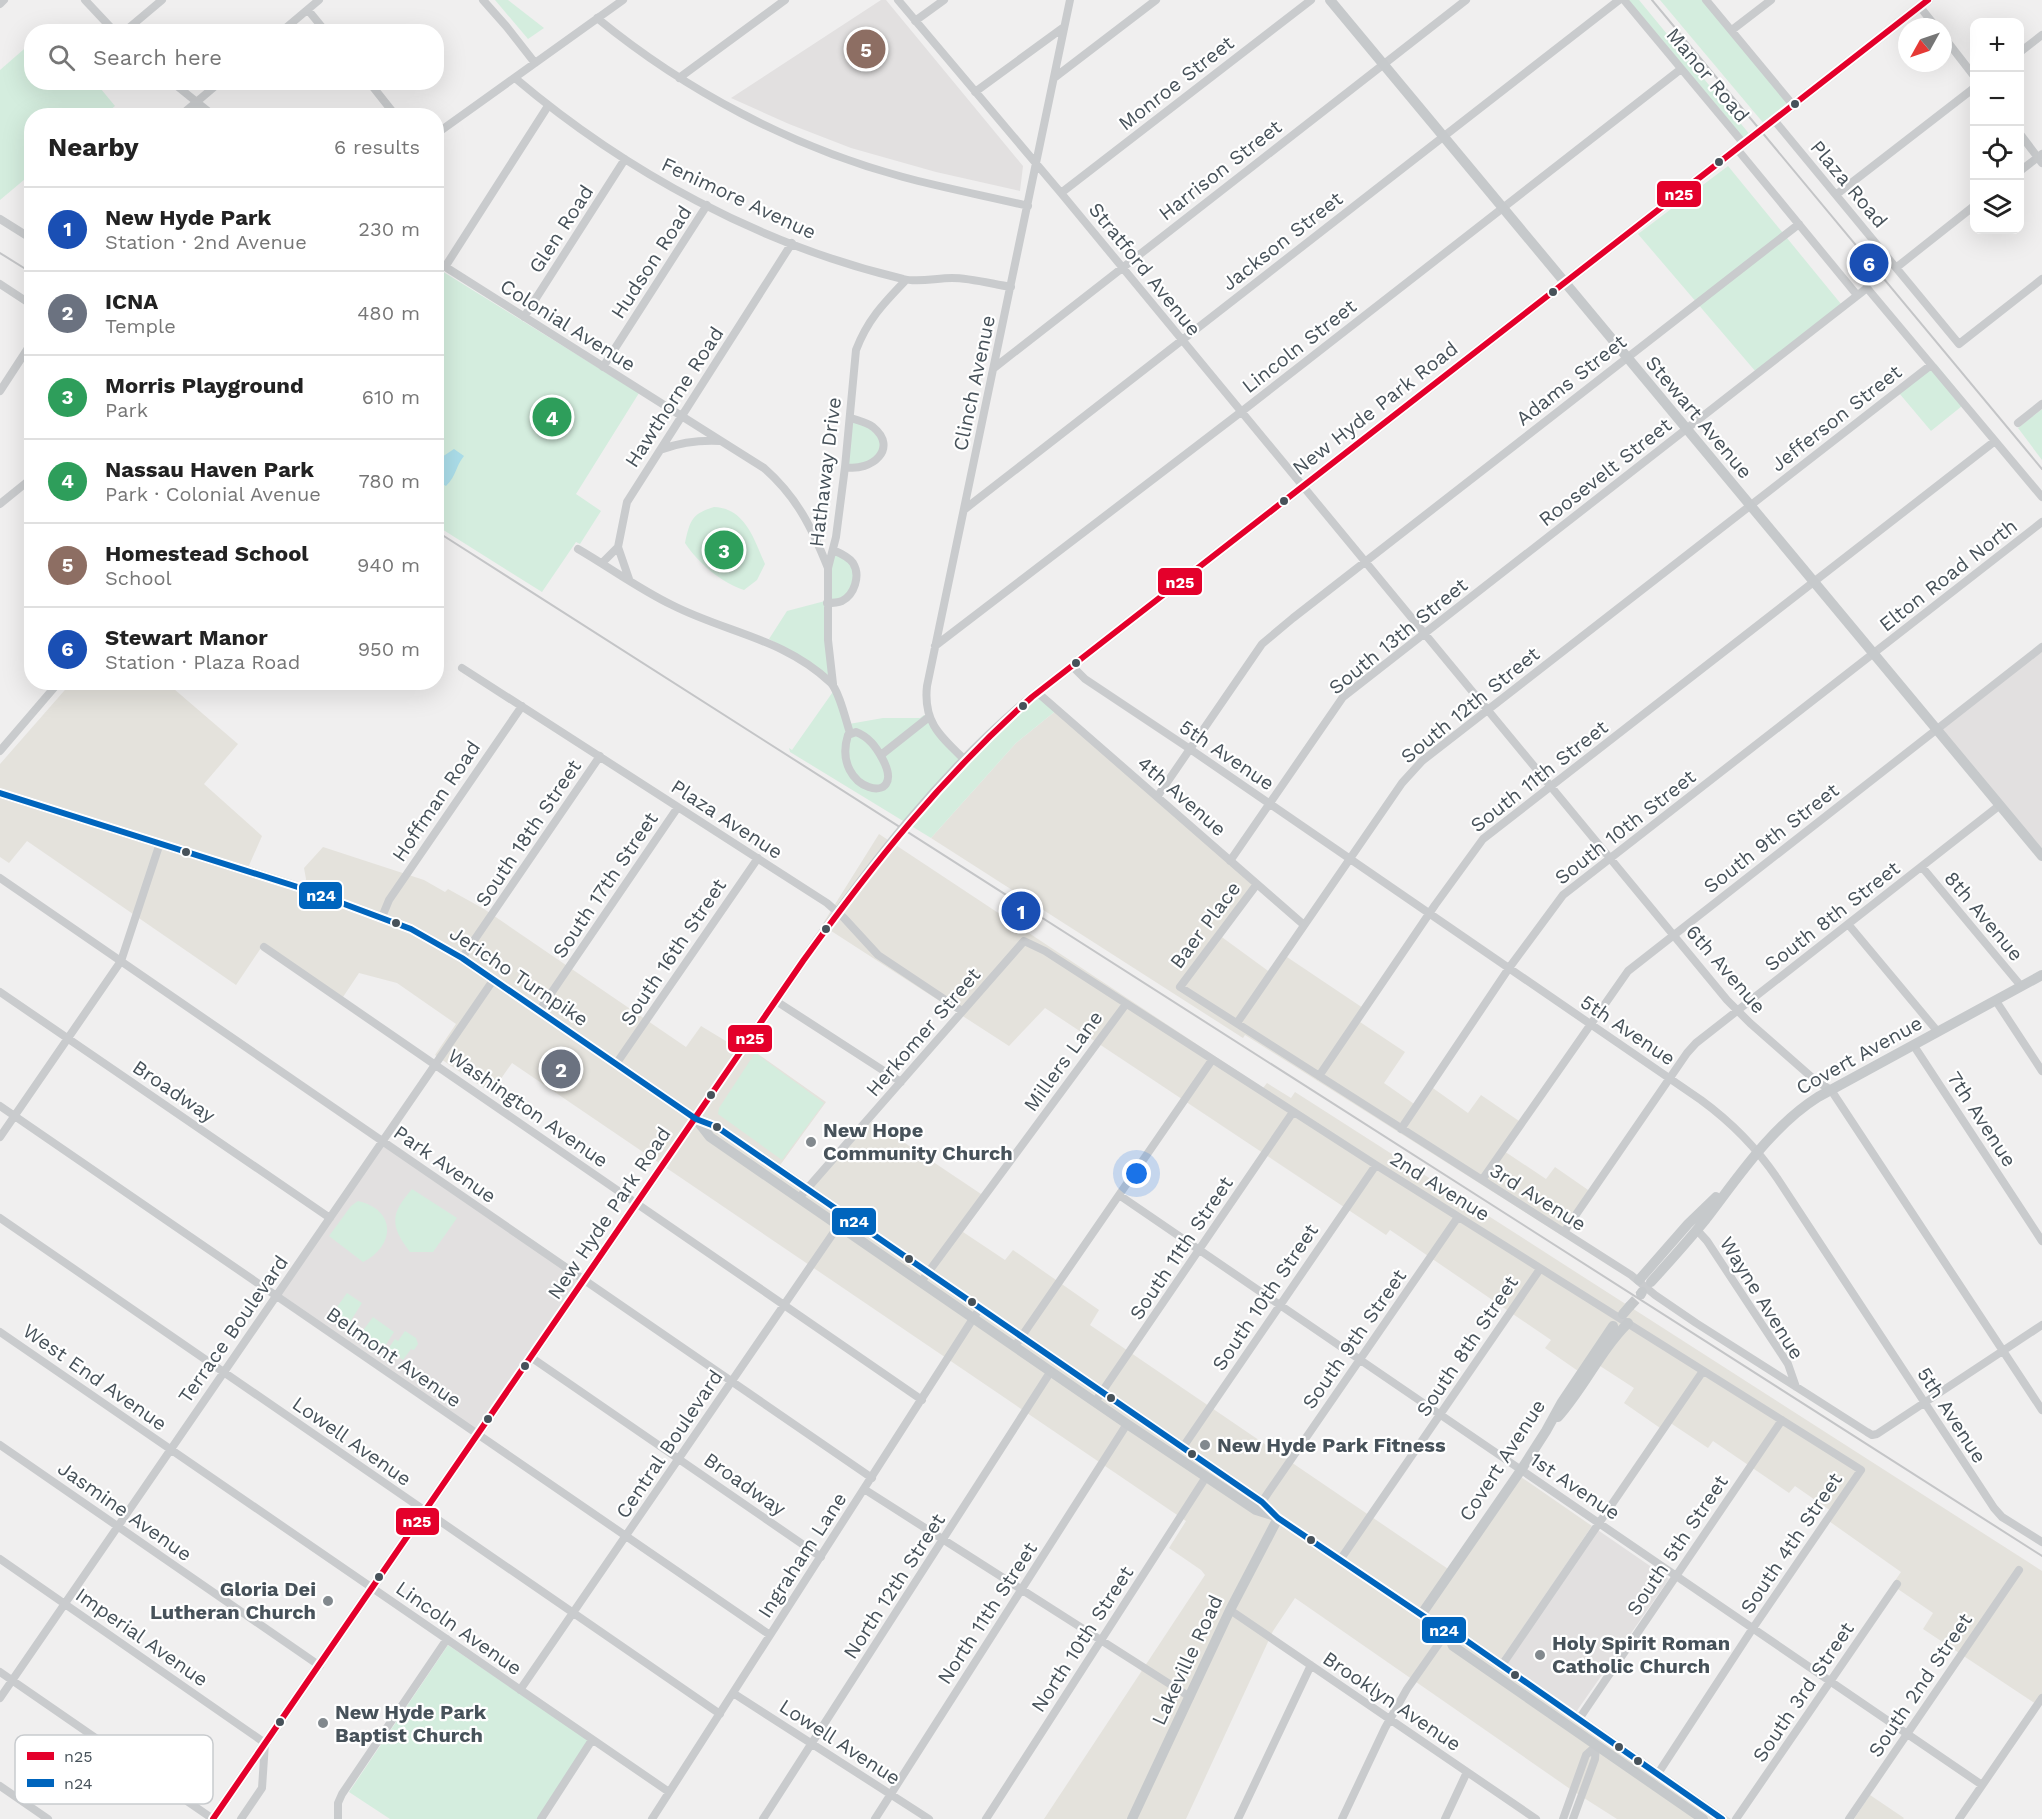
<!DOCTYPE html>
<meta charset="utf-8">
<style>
body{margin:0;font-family:"Work Sans",sans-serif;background:#f6f6f6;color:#222}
.controls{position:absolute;right:18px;top:18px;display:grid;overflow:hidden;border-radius:12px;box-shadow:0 6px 24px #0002}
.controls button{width:54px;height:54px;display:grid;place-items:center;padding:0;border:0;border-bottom:2px solid #e0e0e0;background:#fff;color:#222;font:30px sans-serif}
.compass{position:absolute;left:1898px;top:18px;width:54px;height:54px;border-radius:50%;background:#fff;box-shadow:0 6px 24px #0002;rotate:230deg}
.you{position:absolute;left:1137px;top:1174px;width:21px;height:21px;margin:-15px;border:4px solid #fff;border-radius:50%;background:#1a73e8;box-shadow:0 0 0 9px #1a73e833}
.badge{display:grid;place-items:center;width:39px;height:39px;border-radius:50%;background:#82898e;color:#fff;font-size:20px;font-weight:700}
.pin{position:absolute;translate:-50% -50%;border:3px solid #fff;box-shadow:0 2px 6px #0006}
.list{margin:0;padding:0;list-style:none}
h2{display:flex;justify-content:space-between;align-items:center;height:78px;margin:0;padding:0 24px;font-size:26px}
h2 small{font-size:20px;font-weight:400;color:#767676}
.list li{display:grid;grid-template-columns:39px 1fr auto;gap:18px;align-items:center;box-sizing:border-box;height:84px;padding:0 24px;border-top:2px solid #e0e0e0}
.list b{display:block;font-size:22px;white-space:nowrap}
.list p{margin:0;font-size:20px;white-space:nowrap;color:#767676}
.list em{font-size:20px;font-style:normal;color:#767676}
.icon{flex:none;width:33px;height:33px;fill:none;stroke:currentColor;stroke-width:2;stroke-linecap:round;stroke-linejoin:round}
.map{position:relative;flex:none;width:2042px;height:1819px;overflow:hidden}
.search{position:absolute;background:#fff;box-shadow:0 6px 24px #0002;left:24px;top:24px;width:420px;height:66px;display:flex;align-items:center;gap:15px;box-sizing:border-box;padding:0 21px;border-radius:24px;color:#767676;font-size:22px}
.panel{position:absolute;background:#fff;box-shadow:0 6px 24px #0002;left:24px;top:108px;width:420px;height:582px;border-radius:24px}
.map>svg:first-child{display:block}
.commercial{fill:#e4e2dc}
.education{fill:#e2e0e0}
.green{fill:#d4edde}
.water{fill:#abdde9}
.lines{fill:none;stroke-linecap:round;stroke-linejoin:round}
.major-tunnel{stroke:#c6c8ca;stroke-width:10;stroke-dasharray:10 5;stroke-linecap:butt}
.minor{stroke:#c9cbcd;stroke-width:8}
.major{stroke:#c6c9cb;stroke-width:10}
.rail{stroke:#c4c5c7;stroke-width:2}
.bus-1-casing{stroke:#fff;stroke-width:10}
.bus-2-casing{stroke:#fff;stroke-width:10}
.bus-1{stroke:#e4002b;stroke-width:6}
.bus-2{stroke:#0065bd;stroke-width:6}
.bus-dot{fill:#47525a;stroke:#fff;stroke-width:2}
.poi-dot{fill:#82898e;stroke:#fff;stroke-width:2}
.labels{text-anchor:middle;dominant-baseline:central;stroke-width:4.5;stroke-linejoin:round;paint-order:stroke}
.street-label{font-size:20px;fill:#47525a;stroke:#fff}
.poi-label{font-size:20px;font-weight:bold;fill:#47525a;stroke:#fff;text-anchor:start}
.key{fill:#fff;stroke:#c8cbce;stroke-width:1.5}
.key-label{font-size:16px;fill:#47525a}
.line-badge{stroke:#fff;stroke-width:2}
.badge-label{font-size:16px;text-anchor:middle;font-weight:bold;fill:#fff}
</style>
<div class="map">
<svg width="2042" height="1819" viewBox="0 0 2042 1819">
<rect width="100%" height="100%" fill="#f0efef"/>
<path class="commercial" d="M71 683H167L238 744 204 784 262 836 247 870 304 889 306 879 304 868 323 847 424 880 445 892 448 889 484 909 686 1047 701 1026 744 1052 748 1047 826 1102 778 1168 809 1190 872 1121 987 1198 963 1232 1005 1260 1013 1250 1099 1310 1090 1325 1454 1573 1521 1477 1592 1526 1502 1660 1731 1819H1617L1573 1791 1295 1598 1273 1631 1186 1819H1044L1205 1575 1201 1570 1169 1548 1186 1521 512 1063 491 1093 435 1055 456 1024 397 983 359 973 343 997 263 945 236 985 27 841 9 863 0 857V764Z
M1058 709 1259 882 1219 935 1271 973 1284 955 1363 1008 1357 1020 1405 1052 1384 1083 1417 1106 1430 1086 1468 1113 1481 1095 1522 1123 1504 1151 1546 1179 1555 1167 1591 1192 1561 1235 1245 1035 1243 1038 931 838 1016 743Z
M879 834 1263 1088 1267 1083 1291 1098 1295 1092 2042 1571V1695L2036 1704 1923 1629 1933 1613 1892 1585 1901 1572 1826 1519 1831 1511 1795 1486 1789 1493 1713 1441 1708 1448 1669 1422 1663 1430 1624 1403 1634 1388 1597 1364 1588 1378 1545 1348 1551 1340 1390 1230 1386 1235 1045 1008 1009 1046 822 925Z
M1870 1795 1904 1818 1903 1819H1854Z"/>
<path class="education" d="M881 0H886L1023 166 1020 191 936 172 851 148 789 124 731 98Z
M2042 647V856L1937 729Z
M383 1144 583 1283 479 1434 278 1295Z
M1592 1526 1669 1579 1576 1712 1501 1659Z"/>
<path class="green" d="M495 0H508L544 28 528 39Z
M1625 0H1639L1751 136 1744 142Z
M1660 0H1705L1793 103 1765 125Z
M31 43 32 82 96 83 115 106 104 115 32 116 31 174 0 200V70Z
M1728 166 1841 304 1756 372 1638 234Z
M437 268 639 393 576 494 601 511 580 544 576 542 542 592 437 526Z
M1936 364 1967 402 1931 431 1899 393Z
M2042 409V460L2018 428Z
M853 421 865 424 880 439 881 450 870 464H847Z
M714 507C745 508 754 539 765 564L757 580 744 590C722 583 698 563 685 543 690 521 691 514 714 507Z
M833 551 852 564 855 577 848 595 828 602Z
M825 601 830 681 795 653 769 639 787 611Z
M837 686 849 724 883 718H920L924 715 963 756 1037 690 1058 709 1016 743 931 838 790 752 789 748 792 750Z
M755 1053 824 1103 782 1160 718 1114 719 1108Z
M412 1189 457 1218 433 1252H410C390 1226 390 1214 412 1189Z
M358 1201C397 1210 395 1246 363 1262L329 1236 351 1206Z
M347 1293 362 1303 348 1325 332 1314Z
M373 1317 394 1332 381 1352 359 1336Z
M405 1331 416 1338 418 1344 414 1350 411 1349 403 1360 388 1349 395 1339 398 1341Z
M448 1645 588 1740 538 1819H390L349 1792Z"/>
<path class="water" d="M454 449 464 456C455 467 457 475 446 486L437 481V458L442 457Z"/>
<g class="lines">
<path class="major-tunnel" d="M1629 1307 1641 1294"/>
<path class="minor" d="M85 0 115 32
M483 0 506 26 535 63
M898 0 1061 193 1727 1000 1750 1023 1816 1081 1831 1090 2042 1410
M1624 0 1744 144
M1706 0 1793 105
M0 4 4 0
M1920 7 1936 27
M308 10 326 32
M597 18C686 91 792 147 903 177 944 188 986 196 1028 206
M915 21 944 0
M1732 30 1771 0
M124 32 162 0
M281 32 319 0
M1943 36 1974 76
M2020 52 2042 35
M515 78C626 172 760 245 903 279 918 283 936 278 952 278 971 278 992 284 1011 287
M679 78 785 0
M1054 78 1156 0
M172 82 214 116
M369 82 396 116
M975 92 1064 27
M180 116 220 82
M1774 120 1959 344 2042 279
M436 134 623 0
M2020 134 2042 163
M1737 149 1857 295
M2020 171 2042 154
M1061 193 1311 0
M1837 194 1974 88
M0 219 32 239
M436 261 764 468C797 497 812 528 828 568
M445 267 548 106
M1897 267 1974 206
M0 284 32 305
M524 317 625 159
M603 367 707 205
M994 368 1466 0
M0 391 32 342
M2018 423 2042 404
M663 449C682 442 700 440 720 441
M845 467C872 472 899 448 873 427 866 422 859 421 851 418
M0 504 32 478
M965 509 1619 0
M578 549C609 567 639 589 672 605 727 633 783 638 830 682 839 690 846 721 850 733
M602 563 618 547
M629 579 618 547 627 502 792 243
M827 603C832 603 837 603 842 601 854 595 861 576 853 563 849 557 840 553 833 550
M935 646 1241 412 1681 69
M1073 667 1085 679 1190 749 1701 1100C1731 1122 1756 1147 1777 1178L1994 1508 2002 1517 2042 1542
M462 668 827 903 844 918 878 955 962 1011
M833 684 828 640V568L836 537 845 467 856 350C868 319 884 303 906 280
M1038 693 1304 925
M856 732C869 737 876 747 882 758 910 809 830 792 848 735Z
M0 751 59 682
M881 755 929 717
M965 760C940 736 923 722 927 686L1070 0
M1157 797 1262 644 1293 618 1799 224
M1230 861 1343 697 1867 288 2042 497
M1922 867 2021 986
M0 878 872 1478
M1257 884 1180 987 1631 1275 1655 1295 1696 1323 1867 1432 1872 1435 1877 1434 2042 1325
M382 917 389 900 522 706
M1848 924 1938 1032
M264 947 922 1400
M462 958 600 756
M0 992 330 1218
M776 1001 901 1082
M1996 1001 2042 1071
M539 1011 678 807
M1237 1023 1402 783 1422 761 1931 365
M1914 1046 2042 1241
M616 1064 758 858
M1319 1076 1435 905 1483 839 1995 441
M0 1106 770 1635
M1401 1129 1509 968 1563 895 2042 522
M0 1137 121 961 160 843
M1482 1180 1628 971 2042 647
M1119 1195 1982 1785
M799 1198 1024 941 1045 951 1376 1165 1861 1470 1753 1628 1657 1775
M0 1218 720 1714
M1697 1230 1707 1241 1788 1364 1796 1387
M1564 1232 1687 1053 1696 1043 2000 805
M921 1282 1126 1004
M0 1332 669 1792
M1015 1346 1212 1060
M532 1358 821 1557
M1095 1402 1293 1112
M0 1445 320 1666
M1183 1447 1376 1165
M864 1489 1190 1697
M1259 1506 1458 1217
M0 1559 265 1743 262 1788 241 1819
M1340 1560 1540 1269
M1230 1610 1536 1819
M1502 1665 1703 1371
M0 1672 213 1819
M520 1690 845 1216
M733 1693 929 1819
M0 1698 494 979
M1579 1719 1782 1420
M0 1786 48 1819
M338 1819V1803L342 1794 447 1639
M541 1819 592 1740
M652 1819 976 1314
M763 1819 1051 1371
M875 1819 1127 1424
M986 1819 1206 1477
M1238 1819 1311 1665
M1342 1819 1385 1728 1407 1689 1447 1632
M1445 1819 1467 1772
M1563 1819 1586 1755 1596 1746 1595 1759 1573 1819
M1736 1819 1897 1584
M1849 1819 2019 1570
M1959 1819 2042 1698"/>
<path class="major" d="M1330 0 2042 856
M0 793 304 889 411 929 462 958 696 1119 717 1127 1262 1502 1278 1518 1447 1632 1461 1637 1722 1819
M696 1119 710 1137 1127 1424 1256 1510 1275 1516
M1639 1280 1688 1224 1716 1197
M1651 1282C1670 1261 1688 1241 1706 1219 1739 1176 1772 1126 1818 1097L2042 975
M1641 1294 1642 1292
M1623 1314 1629 1307
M1558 1417C1584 1388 1600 1351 1628 1323
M1421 1615 1521 1470 1546 1431 1562 1402 1613 1326
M1447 1632 1453 1646 1703 1819
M213 1819 803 961C872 864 940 774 1032 697L1928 0
M1132 1819 1230 1610 1278 1518"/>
<path class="rail" d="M1652 0 2042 469
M0 253 32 273
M436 531 2042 1556"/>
<defs>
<path id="bus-1" d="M213 1819 803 961C873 864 942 777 1032 697L1928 0"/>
<path id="bus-2" d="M0 793 304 889 411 929 462 958 696 1119 717 1127 1262 1502 1278 1518 1447 1632 1461 1637 1722 1819"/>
</defs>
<use href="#bus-1" class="bus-1-casing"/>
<use href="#bus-2" class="bus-2-casing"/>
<use href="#bus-1" class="bus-1"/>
<use href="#bus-2" class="bus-2"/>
</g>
<g class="bus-dot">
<circle cx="1795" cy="104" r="5"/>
<circle cx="1719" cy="162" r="5"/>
<circle cx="1553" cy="292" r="5"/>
<circle cx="1284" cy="501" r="5"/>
<circle cx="1076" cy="663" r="5"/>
<circle cx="1023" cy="706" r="5"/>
<circle cx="186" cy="852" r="5"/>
<circle cx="396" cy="923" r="5"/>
<circle cx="826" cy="929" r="5"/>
<circle cx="711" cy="1095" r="5"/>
<circle cx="717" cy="1127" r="5"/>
<circle cx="909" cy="1259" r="5"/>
<circle cx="972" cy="1302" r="5"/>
<circle cx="525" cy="1366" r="5"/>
<circle cx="1111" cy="1398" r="5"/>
<circle cx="488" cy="1419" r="5"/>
<circle cx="1192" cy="1454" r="5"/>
<circle cx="1311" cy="1540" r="5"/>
<circle cx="379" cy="1577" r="5"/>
<circle cx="1515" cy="1675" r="5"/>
<circle cx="280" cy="1722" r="5"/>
<circle cx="1619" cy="1747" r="5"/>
<circle cx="1638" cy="1761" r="5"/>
</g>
<g class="poi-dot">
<circle cx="811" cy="1142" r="6"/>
<circle cx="1205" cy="1445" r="6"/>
<circle cx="328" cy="1601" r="6"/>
<circle cx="1540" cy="1655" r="6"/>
<circle cx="323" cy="1723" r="6"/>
</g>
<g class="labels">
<g class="street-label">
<text transform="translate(1708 75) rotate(50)">Manor Road</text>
<text transform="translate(1176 83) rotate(-38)">Monroe Street</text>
<text transform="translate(1220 170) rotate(-38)">Harrison Street</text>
<text transform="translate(1849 184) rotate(50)">Plaza Road</text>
<text transform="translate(739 198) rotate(25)">Fenimore Avenue</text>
<text transform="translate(561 229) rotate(-57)">Glen Road</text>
<text transform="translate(1282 241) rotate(-38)">Jackson Street</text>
<text transform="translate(651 262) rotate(-57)">Hudson Road</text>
<text transform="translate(1145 269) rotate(51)">Stratford Avenue</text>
<text transform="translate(568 325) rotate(32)">Colonial Avenue</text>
<text transform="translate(1299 346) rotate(-38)">Lincoln Street</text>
<text transform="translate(1571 380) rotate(-38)">Adams Street</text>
<text transform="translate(974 383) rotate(-78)">Clinch Avenue</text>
<text transform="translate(674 397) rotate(-57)">Hawthorne Road</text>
<text transform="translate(1375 408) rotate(-38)">New Hyde Park Road</text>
<text transform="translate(1699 417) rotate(50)">Stewart Avenue</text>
<text transform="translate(1836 418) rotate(-38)">Jefferson Street</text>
<text transform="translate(825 472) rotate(-83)">Hathaway Drive</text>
<text transform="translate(1605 472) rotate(-38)">Roosevelt Street</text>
<text transform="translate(1948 575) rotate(-38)">Elton Road North</text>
<text transform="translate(1398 636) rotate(-39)">South 13th Street</text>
<text transform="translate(1470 705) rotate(-39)">South 12th Street</text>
<text transform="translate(1227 755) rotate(34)">5th Avenue</text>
<text transform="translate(1539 776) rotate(-38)">South 11th Street</text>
<text transform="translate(1182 796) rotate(41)">4th Avenue</text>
<text transform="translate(436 801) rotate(-56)">Hoffman Road</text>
<text transform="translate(727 819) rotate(33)">Plaza Avenue</text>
<text transform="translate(1625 827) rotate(-38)">South 10th Street</text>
<text transform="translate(528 833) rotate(-56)">South 18th Street</text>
<text transform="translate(1771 838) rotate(-38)">South 9th Street</text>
<text transform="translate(605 885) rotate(-56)">South 17th Street</text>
<text transform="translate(1832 916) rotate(-38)">South 8th Street</text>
<text transform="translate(1984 916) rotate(50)">8th Avenue</text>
<text transform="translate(1205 925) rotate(-53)">Baer Place</text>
<text transform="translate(673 952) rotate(-56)">South 16th Street</text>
<text transform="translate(1726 969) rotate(49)">6th Avenue</text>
<text transform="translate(519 976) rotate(34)">Jericho Turnpike</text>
<text transform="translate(1628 1030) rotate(34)">5th Avenue</text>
<text transform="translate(923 1032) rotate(-49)">Herkomer Street</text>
<text transform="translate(1859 1055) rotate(-29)">Covert Avenue</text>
<text transform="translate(1063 1061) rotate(-54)">Millers Lane</text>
<text transform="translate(174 1091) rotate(34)">Broadway</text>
<text transform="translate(528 1108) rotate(35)">Washington Avenue</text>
<text transform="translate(1982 1119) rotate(57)">7th Avenue</text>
<text transform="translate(445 1164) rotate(35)">Park Avenue</text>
<text transform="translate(1440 1186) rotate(32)">2nd Avenue</text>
<text transform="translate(1538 1197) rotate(32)">3rd Avenue</text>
<text transform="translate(609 1213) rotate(-56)">New Hyde Park Road</text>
<text transform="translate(1181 1248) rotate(-56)">South 11th Street</text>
<text transform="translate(1265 1297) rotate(-56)">South 10th Street</text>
<text transform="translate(1762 1298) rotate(58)">Wayne Avenue</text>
<text transform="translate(233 1329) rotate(-55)">Terrace Boulevard</text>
<text transform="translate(1354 1339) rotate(-55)">South 9th Street</text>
<text transform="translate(1467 1346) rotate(-56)">South 8th Street</text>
<text transform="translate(394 1357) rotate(35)">Belmont Avenue</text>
<text transform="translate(95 1377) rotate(35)">West End Avenue</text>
<text transform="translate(1952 1415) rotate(57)">5th Avenue</text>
<text transform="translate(352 1441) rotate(35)">Lowell Avenue</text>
<text transform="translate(669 1444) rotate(-56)">Central Boulevard</text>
<text transform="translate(1502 1460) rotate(-57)">Covert Avenue</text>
<text transform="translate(745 1484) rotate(35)">Broadway</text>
<text transform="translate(1575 1486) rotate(34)">1st Avenue</text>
<text transform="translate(125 1511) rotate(35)">Jasmine Avenue</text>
<text transform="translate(1791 1543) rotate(-56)">South 4th Street</text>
<text transform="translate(1677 1545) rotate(-56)">South 5th Street</text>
<text transform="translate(802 1555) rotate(-57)">Ingraham Lane</text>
<text transform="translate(894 1586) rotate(-57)">North 12th Street</text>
<text transform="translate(987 1613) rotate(-57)">North 11th Street</text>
<text transform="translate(459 1628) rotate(35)">Lincoln Avenue</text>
<text transform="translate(142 1637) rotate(35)">Imperial Avenue</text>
<text transform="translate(1082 1639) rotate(-57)">North 10th Street</text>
<text transform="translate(1187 1660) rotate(-65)">Lakeville Road</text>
<text transform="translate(1920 1685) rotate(-56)">South 2nd Street</text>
<text transform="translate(1803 1692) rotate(-56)">South 3rd Street</text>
<text transform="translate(1392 1701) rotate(34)">Brooklyn Avenue</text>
<text transform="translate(840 1742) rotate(33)">Lowell Avenue</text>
</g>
<g class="poi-label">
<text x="823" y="1130">New Hope<tspan x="823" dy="23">Community Church</tspan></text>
<text x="1217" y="1445">New Hyde Park Fitness</text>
<text x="316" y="1589" text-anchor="end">Gloria Dei<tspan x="316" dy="23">Lutheran Church</tspan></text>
<text x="1552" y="1643">Holy Spirit Roman<tspan x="1552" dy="23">Catholic Church</tspan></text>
<text x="335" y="1712">New Hyde Park<tspan x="335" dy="23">Baptist Church</tspan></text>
</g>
</g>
<rect x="15" y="1735" width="198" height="69" rx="9" class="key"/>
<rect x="27" y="1752" width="27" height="8" fill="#e4002b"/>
<rect x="27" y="1779" width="27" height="8" fill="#0065bd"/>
<g class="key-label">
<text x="64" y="1762">n25</text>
<text x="64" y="1789">n24</text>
</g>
<g class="line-badge">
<rect x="1656" y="180" width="46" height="28" rx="6" fill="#e4002b"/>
<rect x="1157" y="567" width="46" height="29" rx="6" fill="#e4002b"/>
<rect x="298" y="881" width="45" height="29" rx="6" fill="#0065bd"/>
<rect x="727" y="1024" width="46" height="29" rx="6" fill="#e4002b"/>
<rect x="831" y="1207" width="46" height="29" rx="6" fill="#0065bd"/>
<rect x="395" y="1507" width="45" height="29" rx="6" fill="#e4002b"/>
<rect x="1421" y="1616" width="46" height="28" rx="6" fill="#0065bd"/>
</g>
<g class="badge-label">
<text x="1679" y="200">n25</text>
<text x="1180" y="588">n25</text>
<text x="321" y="901">n24</text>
<text x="750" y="1044">n25</text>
<text x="854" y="1227">n24</text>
<text x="417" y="1527">n25</text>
<text x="1444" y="1636">n24</text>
</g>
</svg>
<div class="controls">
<button>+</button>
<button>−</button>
<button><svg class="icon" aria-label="locate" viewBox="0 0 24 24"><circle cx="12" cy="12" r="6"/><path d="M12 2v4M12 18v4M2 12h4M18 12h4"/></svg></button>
<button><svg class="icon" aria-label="layers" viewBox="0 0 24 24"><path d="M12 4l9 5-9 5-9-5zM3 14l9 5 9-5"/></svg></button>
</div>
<svg class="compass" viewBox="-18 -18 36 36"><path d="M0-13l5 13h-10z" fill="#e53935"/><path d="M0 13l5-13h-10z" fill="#767676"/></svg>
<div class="you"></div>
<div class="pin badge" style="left:1021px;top:911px;background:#1a4fb4">1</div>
<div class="pin badge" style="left:561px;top:1069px;background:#6b7280">2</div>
<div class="pin badge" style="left:724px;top:550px;background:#2e9e5b">3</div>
<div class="pin badge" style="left:552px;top:417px;background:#2e9e5b">4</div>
<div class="pin badge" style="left:866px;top:49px;background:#8d6e63">5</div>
<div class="pin badge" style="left:1869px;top:263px;background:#1a4fb4">6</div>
<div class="search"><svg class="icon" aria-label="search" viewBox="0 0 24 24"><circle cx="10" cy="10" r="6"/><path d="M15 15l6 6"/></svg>Search here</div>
<section class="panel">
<h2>Nearby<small>6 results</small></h2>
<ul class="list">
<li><span class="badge" style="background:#1a4fb4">1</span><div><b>New Hyde Park</b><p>Station · 2nd Avenue</p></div><em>230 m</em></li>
<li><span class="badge" style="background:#6b7280">2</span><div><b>ICNA</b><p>Temple</p></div><em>480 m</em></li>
<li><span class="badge" style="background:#2e9e5b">3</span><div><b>Morris Playground</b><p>Park</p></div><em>610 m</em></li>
<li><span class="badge" style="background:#2e9e5b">4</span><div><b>Nassau Haven Park</b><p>Park · Colonial Avenue</p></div><em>780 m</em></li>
<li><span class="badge" style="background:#8d6e63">5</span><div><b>Homestead School</b><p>School</p></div><em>940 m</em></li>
<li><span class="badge" style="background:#1a4fb4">6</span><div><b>Stewart Manor</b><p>Station · Plaza Road</p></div><em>950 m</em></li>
</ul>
</section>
</div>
